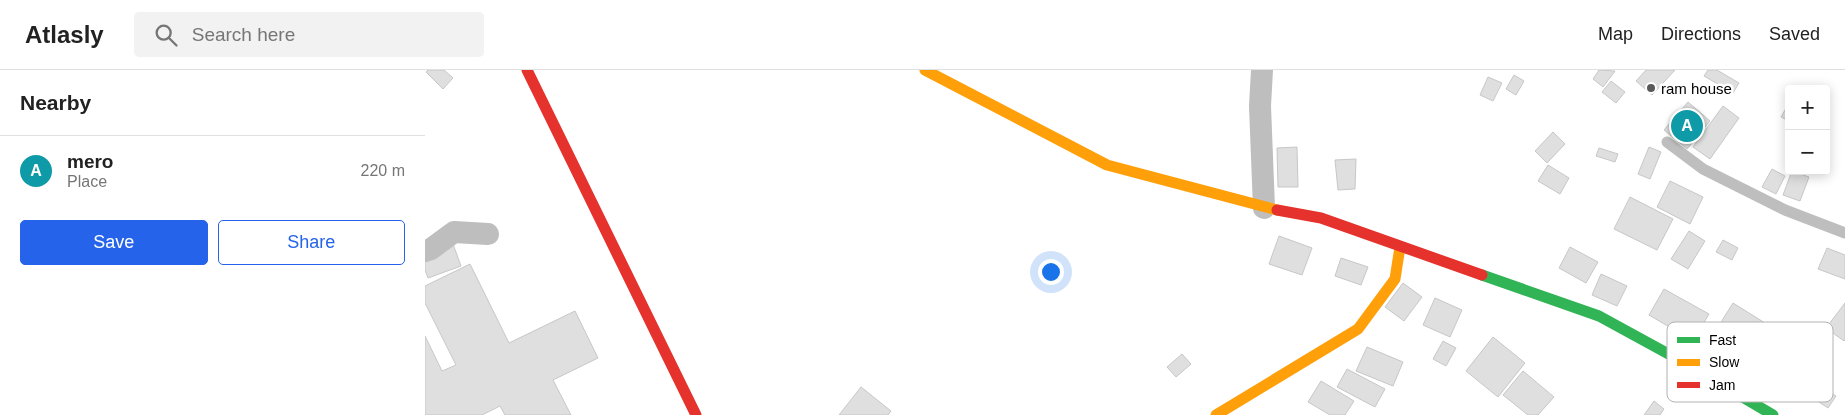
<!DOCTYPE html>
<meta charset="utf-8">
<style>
body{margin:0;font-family:Helvetica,sans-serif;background:#f2f2f2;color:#222}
.controls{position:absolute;right:15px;top:15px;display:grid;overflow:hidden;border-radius:5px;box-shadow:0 2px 12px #0003}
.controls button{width:45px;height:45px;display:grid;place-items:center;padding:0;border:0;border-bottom:1px solid #e0e0e0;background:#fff;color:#222;font:25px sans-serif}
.you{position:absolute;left:625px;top:201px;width:18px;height:18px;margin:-12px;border:4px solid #fff;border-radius:50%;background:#1a73e8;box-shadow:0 0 0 8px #1a73e833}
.badge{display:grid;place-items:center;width:32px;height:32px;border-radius:50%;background:#2563eb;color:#fff;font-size:16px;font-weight:700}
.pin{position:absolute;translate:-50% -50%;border:2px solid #fff;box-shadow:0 1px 5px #0006}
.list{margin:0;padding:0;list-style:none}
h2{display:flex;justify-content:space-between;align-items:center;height:65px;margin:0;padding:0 20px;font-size:21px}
h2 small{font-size:16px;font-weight:400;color:#767676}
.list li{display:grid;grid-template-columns:32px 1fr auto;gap:15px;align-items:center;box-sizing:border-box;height:70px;padding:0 20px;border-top:1px solid #e0e0e0}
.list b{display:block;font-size:19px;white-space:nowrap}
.list p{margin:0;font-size:16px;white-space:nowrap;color:#767676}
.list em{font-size:16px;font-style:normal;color:#767676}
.actions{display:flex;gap:10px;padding:15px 20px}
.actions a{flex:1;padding:11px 0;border:1px solid #2563eb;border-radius:5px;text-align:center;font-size:18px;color:#2563eb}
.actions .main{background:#2563eb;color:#fff}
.icon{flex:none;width:28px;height:28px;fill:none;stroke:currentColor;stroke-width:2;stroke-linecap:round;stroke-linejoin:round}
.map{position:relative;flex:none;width:1420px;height:345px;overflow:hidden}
header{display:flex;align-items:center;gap:30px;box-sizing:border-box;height:70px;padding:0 25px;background:#fff;border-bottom:1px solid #e0e0e0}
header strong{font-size:24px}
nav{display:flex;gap:28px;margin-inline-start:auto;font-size:18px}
.search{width:350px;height:45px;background:#f2f2f2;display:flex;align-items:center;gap:12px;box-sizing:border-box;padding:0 18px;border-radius:5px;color:#767676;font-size:19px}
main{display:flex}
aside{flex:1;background:#fff}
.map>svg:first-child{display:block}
.building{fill:#dfdfdf;stroke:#c7c7c7}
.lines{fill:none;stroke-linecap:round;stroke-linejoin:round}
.lane{stroke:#bebebe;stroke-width:11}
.street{stroke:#bebebe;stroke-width:22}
.fast{stroke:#30b455;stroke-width:11}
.slow{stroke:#ff9f0a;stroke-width:11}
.jam{stroke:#e5322d;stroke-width:11}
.poi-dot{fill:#595959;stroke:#fff;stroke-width:2}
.labels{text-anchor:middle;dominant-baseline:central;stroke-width:5;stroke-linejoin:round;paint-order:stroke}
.poi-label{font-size:15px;fill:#000;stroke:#fff;text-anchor:start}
.key{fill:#fff;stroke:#b2b2b2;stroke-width:1}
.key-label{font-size:14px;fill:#000}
</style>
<header>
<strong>Atlasly</strong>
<div class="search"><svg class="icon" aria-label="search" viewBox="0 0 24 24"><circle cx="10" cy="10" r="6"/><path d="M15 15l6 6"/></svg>Search here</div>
<nav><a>Map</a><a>Directions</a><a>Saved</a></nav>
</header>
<main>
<aside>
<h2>Nearby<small></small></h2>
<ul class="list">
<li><span class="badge" style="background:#0f9aa8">A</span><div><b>mero</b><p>Place</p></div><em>220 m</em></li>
</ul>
<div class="actions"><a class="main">Save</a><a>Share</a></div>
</aside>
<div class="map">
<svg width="1420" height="345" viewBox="0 0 1420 345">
<rect width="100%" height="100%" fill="#fff"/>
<path class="building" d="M3 0H19L28 8 18 19 1 2Z
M1174 0 1190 1 1178 17 1168 9Z
M1221 0H1250L1227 25 1211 11Z
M1283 0H1292L1314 13 1308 23 1279 6Z
M1089 5 1099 11 1091 25 1081 19Z
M1063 7 1077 13 1068 31 1055 25Z
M1186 11 1200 22 1191 33 1177 22Z
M1263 32 1285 51 1262 79 1239 60Z
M1364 33V51L1356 47Z
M1298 36 1314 48 1285 89 1268 77Z
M1128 62 1140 74 1122 93 1110 81Z
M872 77 873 117H853L852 78Z
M1224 77 1236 82 1225 109 1213 104Z
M1174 78 1193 84 1190 92 1171 86Z
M931 89 930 119 913 120 910 90Z
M1123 95 1144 108 1135 124 1113 111Z
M1347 99 1360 106 1351 124 1337 117Z
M1367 101 1384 107 1375 131 1358 125Z
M1245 111 1278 127 1265 154 1232 137Z
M1205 127 1248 149 1232 180 1189 159Z
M1264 161 1280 171 1263 199 1246 189Z
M854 166 887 178 877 205 844 194Z
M1298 170 1313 178 1307 190 1291 182Z
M28 174 36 196 3 208 0 200V184Z
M1145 177 1173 192 1161 213 1134 198Z
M1402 178 1420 185V209L1393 199Z
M916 188 943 197 936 215 910 206Z
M45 194 84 273 150 241 173 288 128 310 146 345H80L75 336 57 345H0V266L17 301 31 295 0 233V216Z
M1176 204 1202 216 1192 236 1167 225Z
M978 213 997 227 979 251 960 237Z
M1239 219 1284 244 1268 271 1224 245Z
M1010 228 1037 240 1025 267 998 255Z
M1308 233 1340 253 1315 293 1283 273Z
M1420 233V270L1419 271 1401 258Z
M1068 267 1100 293 1073 327 1041 301Z
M1018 271 1031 278 1021 296 1008 289Z
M942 277 978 292 968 316 931 301Z
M757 284 766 294 751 307 742 297Z
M922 299 960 319 950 337 912 317Z
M1098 301 1129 327 1113 345H1103L1078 325Z
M896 311 929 331 920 345H905L883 332Z
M1396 316 1411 326 1403 338 1388 328Z
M436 317 466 341 463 345H414Z
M1229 331 1239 339 1235 345H1219Z"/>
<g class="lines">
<path class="lane" d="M1242 72 1278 99 1360 140 1420 163"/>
<path class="street" d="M837 0 835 36 839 138
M0 181 6 179 29 162 63 164"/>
<path class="fast" d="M1057 205 1174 246 1260 293 1348 345"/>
<path class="slow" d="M500 0 682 95 852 140
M791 345 933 259 970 209 975 177"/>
<path class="jam" d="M102 0 271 345
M852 140 896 148 1057 205"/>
</g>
<circle class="poi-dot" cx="1226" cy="18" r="5"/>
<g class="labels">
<g class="poi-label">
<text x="1236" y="18">ram house</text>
</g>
</g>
<rect x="1242" y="252" width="166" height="80" rx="8" class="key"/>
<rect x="1252" y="267" width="23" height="6" fill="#30b455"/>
<rect x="1252" y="289" width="23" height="7" fill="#ff9f0a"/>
<rect x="1252" y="312" width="23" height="6" fill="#e5322d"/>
<g class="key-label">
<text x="1284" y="275">Fast</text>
<text x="1284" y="297">Slow</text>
<text x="1284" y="320">Jam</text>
</g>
</svg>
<div class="controls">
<button>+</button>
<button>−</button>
</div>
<div class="you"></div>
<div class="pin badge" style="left:1262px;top:56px;background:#0f9aa8">A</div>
</div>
</main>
